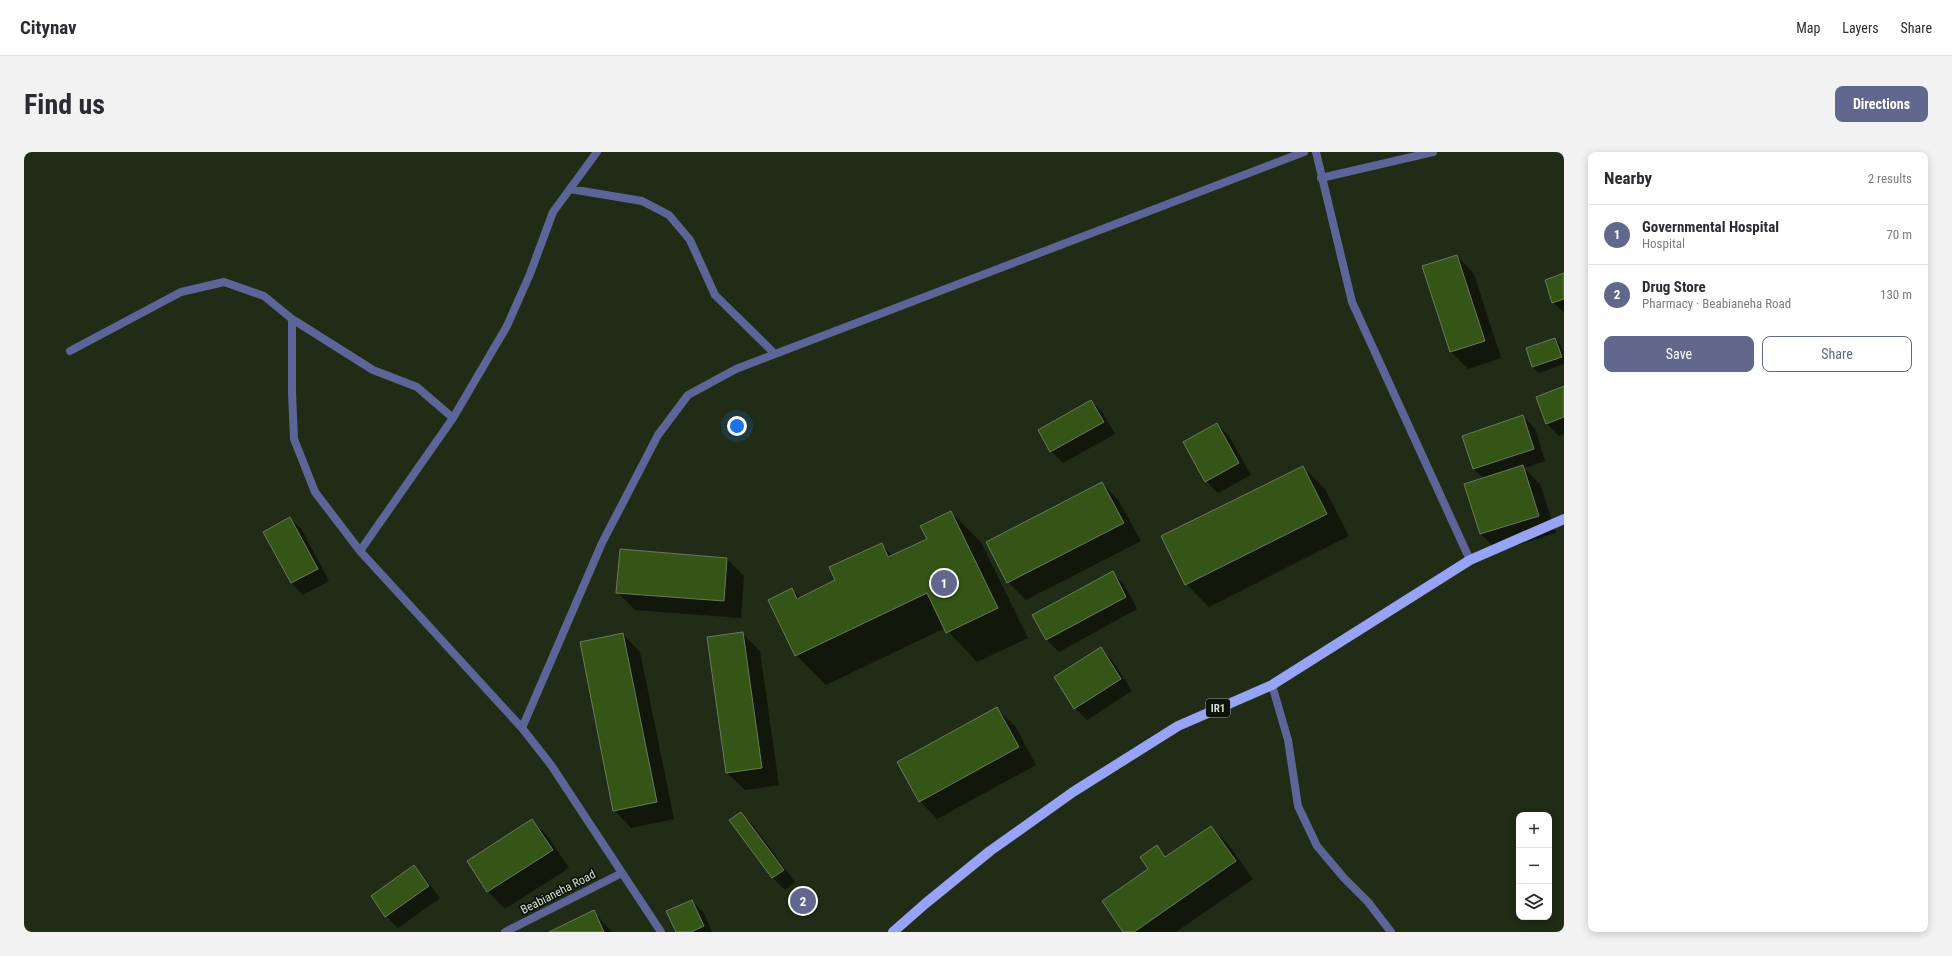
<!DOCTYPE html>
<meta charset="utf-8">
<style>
body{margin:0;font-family:"Roboto Condensed",sans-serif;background:#f2f2f3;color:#2b2b33}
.controls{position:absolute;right:12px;bottom:12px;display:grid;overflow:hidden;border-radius:8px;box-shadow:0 2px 10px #0003}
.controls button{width:36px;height:36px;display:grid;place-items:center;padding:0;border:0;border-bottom:1px solid #e1e1e2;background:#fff;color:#2b2b33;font:20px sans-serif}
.you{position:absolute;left:713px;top:274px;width:14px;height:14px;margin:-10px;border:3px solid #fff;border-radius:50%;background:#1a73e8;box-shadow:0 0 0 6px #1a73e833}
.badge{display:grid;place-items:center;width:26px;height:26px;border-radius:50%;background:#61678d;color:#fff;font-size:13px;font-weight:700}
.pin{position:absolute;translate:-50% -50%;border:2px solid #fff;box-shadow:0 1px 4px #0006}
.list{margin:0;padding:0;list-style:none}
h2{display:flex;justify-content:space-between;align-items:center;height:52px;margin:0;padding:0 16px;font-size:17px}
h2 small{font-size:13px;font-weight:400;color:#7c7c81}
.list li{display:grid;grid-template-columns:26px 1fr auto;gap:12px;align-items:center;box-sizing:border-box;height:60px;padding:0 16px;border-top:1px solid #e1e1e2}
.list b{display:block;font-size:15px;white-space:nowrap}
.list p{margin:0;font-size:13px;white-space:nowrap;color:#7c7c81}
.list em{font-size:13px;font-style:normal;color:#7c7c81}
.actions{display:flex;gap:8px;padding:12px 16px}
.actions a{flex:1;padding:9px 0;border:1px solid #61678d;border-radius:8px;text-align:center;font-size:14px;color:#61678d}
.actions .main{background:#61678d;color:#fff}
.icon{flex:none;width:22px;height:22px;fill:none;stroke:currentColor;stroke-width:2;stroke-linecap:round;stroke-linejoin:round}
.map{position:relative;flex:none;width:1540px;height:780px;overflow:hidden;border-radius:8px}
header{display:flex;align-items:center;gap:24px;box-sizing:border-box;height:56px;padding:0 20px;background:#fff;border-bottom:1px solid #e1e1e2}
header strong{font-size:19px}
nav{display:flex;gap:22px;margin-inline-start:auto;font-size:14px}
.intro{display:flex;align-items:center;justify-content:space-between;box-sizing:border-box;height:96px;padding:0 24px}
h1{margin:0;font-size:28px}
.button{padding:10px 18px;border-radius:8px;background:#61678d;color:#fff;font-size:14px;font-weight:700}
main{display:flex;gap:24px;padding:0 24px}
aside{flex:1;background:#fff;border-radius:8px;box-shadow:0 2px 10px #0003}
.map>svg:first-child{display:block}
.shadow{fill:#0007}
.building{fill:#355517;stroke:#6a795f}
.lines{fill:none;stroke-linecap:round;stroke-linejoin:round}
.street{stroke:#5d6598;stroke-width:8}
.primary{stroke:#96a3f7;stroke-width:10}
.labels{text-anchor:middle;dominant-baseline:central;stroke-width:3.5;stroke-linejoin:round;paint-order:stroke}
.shield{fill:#0d1309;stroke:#99a194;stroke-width:1}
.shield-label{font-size:11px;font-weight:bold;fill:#d5ded0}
.street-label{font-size:12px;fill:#d5ded0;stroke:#0d1309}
</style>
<header>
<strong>Citynav</strong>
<nav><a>Map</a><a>Layers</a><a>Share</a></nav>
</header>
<div class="intro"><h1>Find us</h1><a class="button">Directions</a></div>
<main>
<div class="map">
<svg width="1540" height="780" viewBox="0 0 1540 780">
<rect width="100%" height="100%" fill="#202c16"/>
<path class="shadow" d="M1433 104 1450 122 1477 206 1444 217 1426 199Z
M1540 122V161L1529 150Z
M1531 187 1537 193 1540 203V212L1515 221 1509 215 1503 197Z
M1540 235V282L1535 284 1523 272 1513 246Z
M1067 249 1079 261 1091 282 1039 311 1027 299Z
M1499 265 1511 276 1521 309 1500 316 1516 332 1532 381 1474 399 1457 382 1441 333 1460 327 1450 317Z
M1193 272 1205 284 1227 323 1194 341 1182 329Z
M1279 315 1301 337 1325 384 1185 455 1162 432Z
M1078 331 1095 349 1117 389 1002 448 984 430Z
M927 360 957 390 1004 486 953 510 921 476 802 533 772 503 768 437 777 446 813 429 857 392 869 404 904 387Z
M266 366 278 378 305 429 279 443 267 431 240 380Z
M703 407 720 424 717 466 611 458 593 440Z
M1088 421 1100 432 1113 457 1035 500 1023 488 1010 464Z
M718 481 736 499 755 633 721 638 703 621Z
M599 482 616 500 650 667 607 676 590 658Z
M1076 496 1088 508 1108 539 1063 568 1051 556Z
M973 557 991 574 1012 613 913 667 896 649Z
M717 661 729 673 771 730 761 738 749 726 707 669Z
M508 668 525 686 545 716 481 757 463 739Z
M1186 675 1204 692 1229 727 1152 780H1101L1133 694 1143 705Z
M389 715 401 726 416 746 374 776 362 764 348 744Z
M668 749 680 761 688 780H653Z
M569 759 588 780H527Z"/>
<path class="building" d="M1433 103 1461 189 1426 200 1398 114Z
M1540 121V147L1528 151 1521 128Z
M1531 186 1538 205 1508 215 1502 196Z
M1540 234V265L1522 272 1512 245Z
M1067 248 1080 270 1026 300 1014 278Z
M1499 263 1510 297 1449 317 1438 284Z
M1193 271 1215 311 1181 330 1159 290Z
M1499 313 1515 364 1456 382 1440 332Z
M1279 314 1303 362 1161 433 1137 384Z
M1078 330 1100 371 983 431 962 390Z
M927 359 974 456 922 481 903 441 771 504 744 448 768 436 773 447 811 428 805 415 858 391 864 405 903 387 896 374Z
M266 365 294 417 267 431 239 380Z
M596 397 703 406 700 449 592 441Z
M1089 419 1102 445 1022 488 1008 463Z
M719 480 738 616 702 621 683 485Z
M599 481 633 650 589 659 556 490Z
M1077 495 1097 527 1050 557 1030 525Z
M973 555 995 595 895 650 873 610Z
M717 660 760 718 748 726 705 668Z
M508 667 529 698 463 740 443 709Z
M1187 674 1212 709 1110 780H1099L1078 749 1124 717 1116 705 1133 693 1141 705Z
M390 713 405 734 361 765 347 744Z
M668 748 680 774 667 780H652L642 759Z
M570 758 580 780H525Z"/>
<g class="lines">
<path class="street" d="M1292 0 1328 150 1446 408
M1297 26 1409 0
M546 37 618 49 645 63 666 88 691 143 751 202
M268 167V241L270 287 291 340 336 399 498 576 527 613 637 780
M46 199 157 140 200 130 240 144 268 167 349 218 393 235 429 266
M336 399 429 266 483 174 506 122 529 60 573 0
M1248 533 1264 588 1274 654 1293 694 1320 726 1344 750 1367 780
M498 576 578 391 634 283 664 243 712 217 1280 0
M481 780 598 721"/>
<path class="primary" d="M869 780 902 751 966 699 1049 640 1154 574 1248 533 1446 408 1540 367"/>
</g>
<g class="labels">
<rect class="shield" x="1182" y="547" width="24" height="18" rx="3"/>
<g class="shield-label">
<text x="1194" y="556">IR1</text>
</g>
<g class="street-label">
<text transform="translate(534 740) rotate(-27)">Beabianeha Road</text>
</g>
</g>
</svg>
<div class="controls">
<button>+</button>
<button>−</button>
<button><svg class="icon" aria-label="layers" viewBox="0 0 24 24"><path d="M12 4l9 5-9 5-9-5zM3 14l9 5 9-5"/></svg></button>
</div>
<div class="you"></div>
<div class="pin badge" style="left:920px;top:431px">1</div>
<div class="pin badge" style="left:779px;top:749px">2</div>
</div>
<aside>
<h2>Nearby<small>2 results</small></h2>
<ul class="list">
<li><span class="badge">1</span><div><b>Governmental Hospital</b><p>Hospital</p></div><em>70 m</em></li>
<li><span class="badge">2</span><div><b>Drug Store</b><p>Pharmacy · Beabianeha Road</p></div><em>130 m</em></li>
</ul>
<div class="actions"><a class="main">Save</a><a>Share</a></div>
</aside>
</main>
